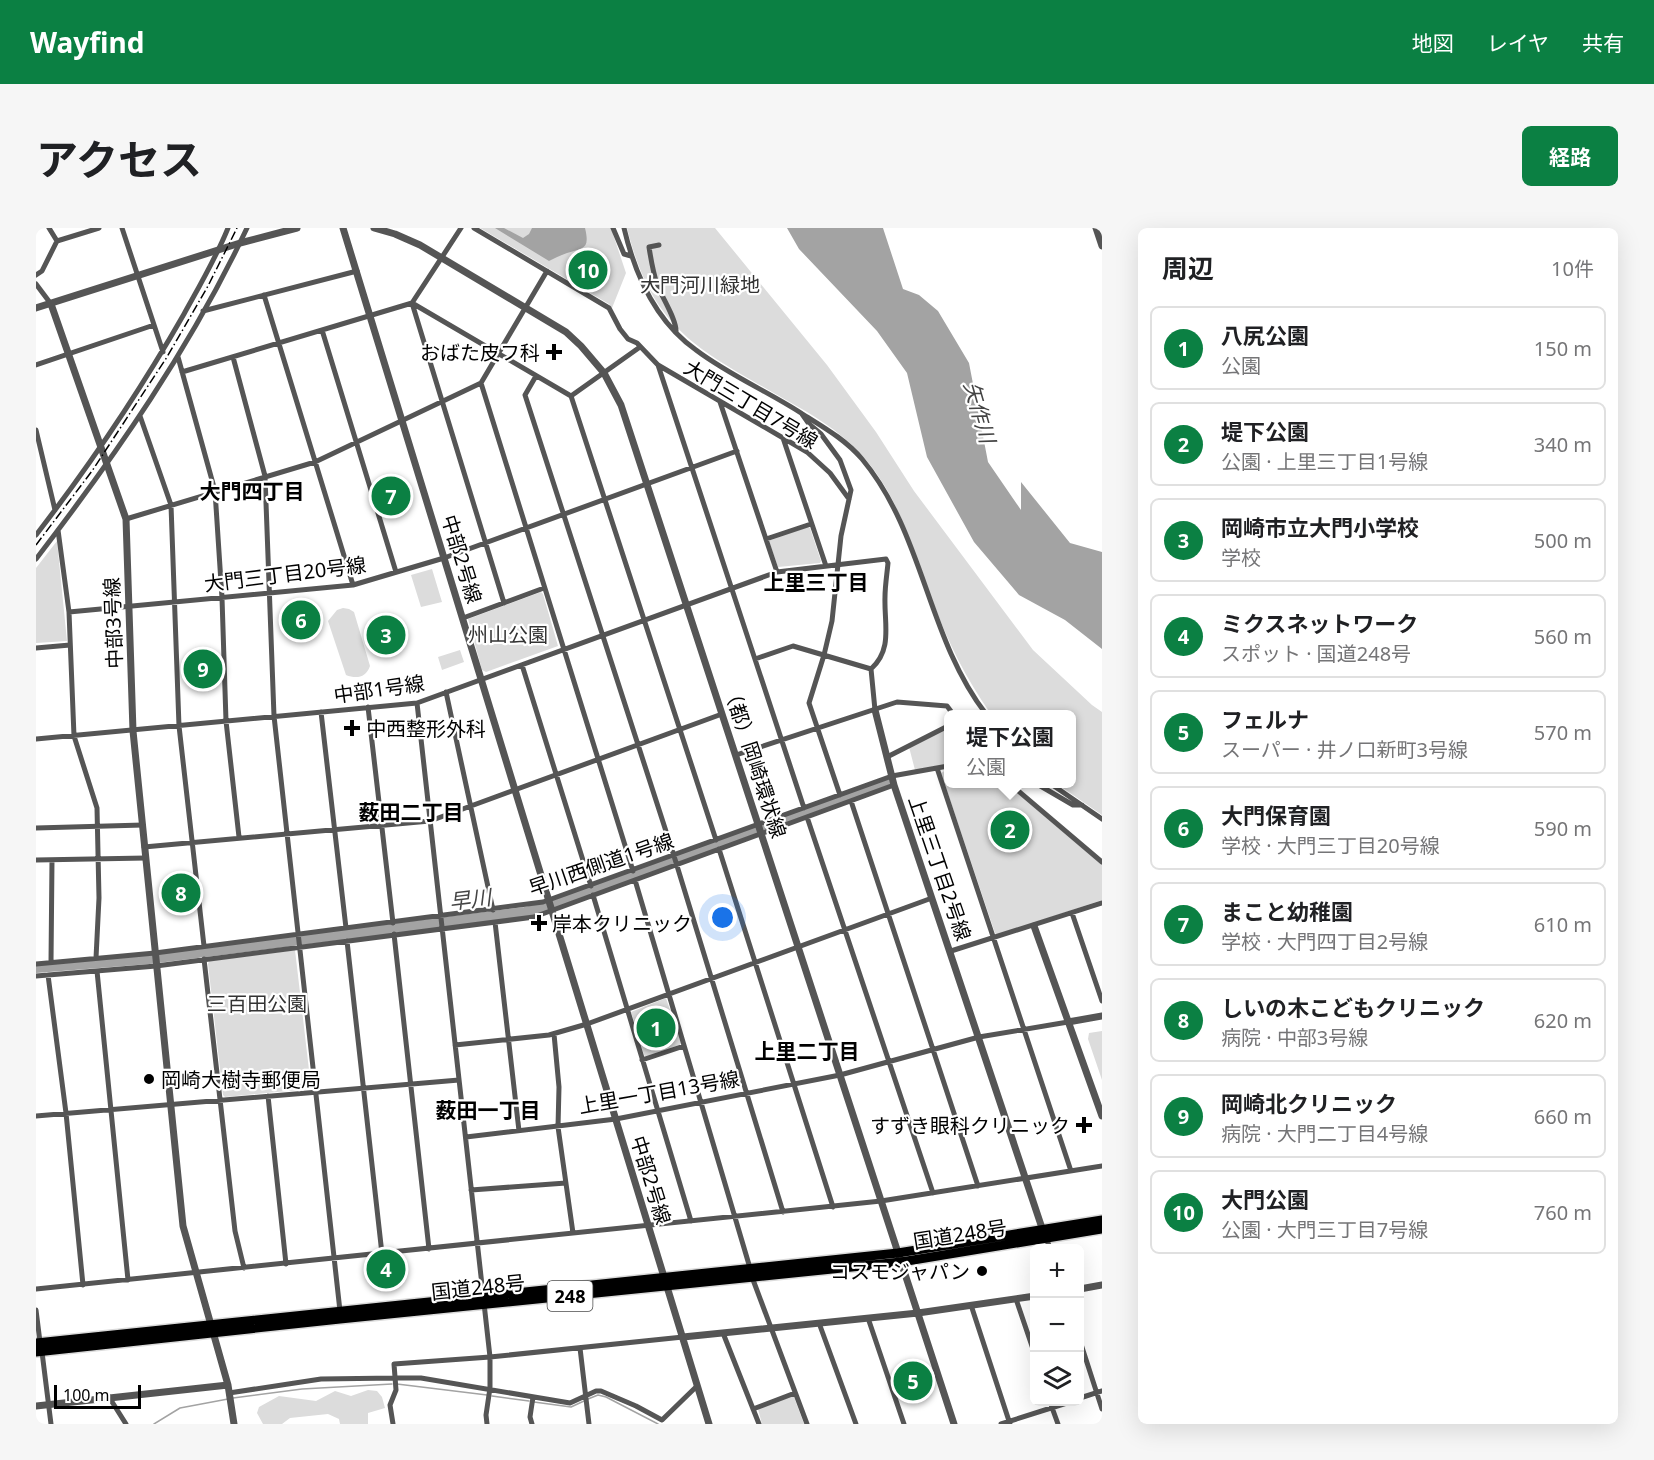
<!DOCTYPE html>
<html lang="ja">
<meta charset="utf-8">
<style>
body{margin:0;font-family:"Noto Sans","Noto Sans JP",sans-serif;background:#f6f6f6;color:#202124}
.controls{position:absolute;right:18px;bottom:18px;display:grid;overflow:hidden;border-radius:9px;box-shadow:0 6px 24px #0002}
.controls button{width:54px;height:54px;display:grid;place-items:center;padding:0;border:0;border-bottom:2px solid #e0e0e0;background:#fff;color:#202124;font:30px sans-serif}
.scale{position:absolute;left:18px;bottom:15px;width:87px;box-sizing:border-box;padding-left:6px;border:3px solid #000;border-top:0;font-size:16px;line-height:21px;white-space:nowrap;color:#000;-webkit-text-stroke:4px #fff;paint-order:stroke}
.you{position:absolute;left:687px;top:690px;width:21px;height:21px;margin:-15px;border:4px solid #fff;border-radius:50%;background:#1a73e8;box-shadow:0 0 0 9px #1a73e833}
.badge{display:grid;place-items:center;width:39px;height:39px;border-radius:50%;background:#0b8043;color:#fff;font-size:20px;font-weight:700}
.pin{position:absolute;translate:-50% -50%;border:3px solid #fff;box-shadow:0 2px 6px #0006}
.popup{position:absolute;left:908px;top:482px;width:132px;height:78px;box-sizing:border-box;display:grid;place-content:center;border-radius:9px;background:#fff;filter:drop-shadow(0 2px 4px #0005);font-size:20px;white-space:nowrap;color:#757577}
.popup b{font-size:22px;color:#202124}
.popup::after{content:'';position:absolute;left:50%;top:100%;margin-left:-12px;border:12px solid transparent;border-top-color:#fff}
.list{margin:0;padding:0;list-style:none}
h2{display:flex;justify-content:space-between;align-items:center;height:78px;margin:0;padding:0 24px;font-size:26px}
h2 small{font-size:20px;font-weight:400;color:#757577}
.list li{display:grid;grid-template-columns:39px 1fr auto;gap:18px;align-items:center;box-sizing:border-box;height:84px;margin:0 12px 12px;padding:0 12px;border:2px solid #e0e0e0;border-radius:9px}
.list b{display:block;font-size:22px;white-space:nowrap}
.list p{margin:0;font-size:20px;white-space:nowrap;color:#757577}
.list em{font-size:20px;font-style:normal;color:#757577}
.icon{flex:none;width:33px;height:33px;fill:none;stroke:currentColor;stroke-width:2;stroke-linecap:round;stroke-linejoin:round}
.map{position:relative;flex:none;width:1066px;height:1196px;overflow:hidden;border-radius:9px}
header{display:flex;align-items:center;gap:36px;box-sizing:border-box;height:84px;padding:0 30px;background:#0b8043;color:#fff}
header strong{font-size:28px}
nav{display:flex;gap:33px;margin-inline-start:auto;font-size:21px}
.intro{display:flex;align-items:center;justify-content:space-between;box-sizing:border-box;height:144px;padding:0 36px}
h1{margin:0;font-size:42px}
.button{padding:15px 27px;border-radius:9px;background:#0b8043;color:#fff;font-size:21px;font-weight:700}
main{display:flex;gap:36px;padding:0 36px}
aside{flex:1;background:#fff;border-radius:9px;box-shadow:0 6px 24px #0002}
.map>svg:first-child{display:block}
.green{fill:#dcdcdc}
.water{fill:#a3a3a3}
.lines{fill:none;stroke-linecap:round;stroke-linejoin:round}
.stream{stroke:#a3a3a3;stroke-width:1.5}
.river{stroke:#a3a3a3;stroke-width:10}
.trunk-casing{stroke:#dbdbdb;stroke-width:12}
.minor{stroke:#555;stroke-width:5}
.tertiary{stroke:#555;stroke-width:7}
.trunk{stroke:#000;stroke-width:9}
.rail{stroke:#000;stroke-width:1.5;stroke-dasharray:9 3 1.5 3;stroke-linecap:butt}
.poi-dot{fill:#000;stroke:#fff;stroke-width:2}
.labels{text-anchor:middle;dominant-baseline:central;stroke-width:4.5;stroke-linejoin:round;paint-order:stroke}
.shield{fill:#fff;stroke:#4c4c4c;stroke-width:1.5}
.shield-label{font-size:18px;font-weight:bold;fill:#000}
.park-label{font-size:20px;fill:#333;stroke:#fff}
.poi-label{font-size:20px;fill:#000;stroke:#fff;text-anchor:end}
.street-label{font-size:20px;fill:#000;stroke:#fff}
.water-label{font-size:21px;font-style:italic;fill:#444;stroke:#fff}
.neighbourhood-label{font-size:21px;font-weight:bold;fill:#000;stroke:#fff}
</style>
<header>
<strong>Wayfind</strong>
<nav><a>地図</a><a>レイヤ</a><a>共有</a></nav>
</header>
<div class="intro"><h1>アクセス</h1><a class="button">経路</a></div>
<main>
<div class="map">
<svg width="1066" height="1196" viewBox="0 0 1066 1196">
<rect width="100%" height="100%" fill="#fff"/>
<path class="green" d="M444 0H575L590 45 576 80 573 76Z
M591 0H679L791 137 840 204 878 263 997 422 1056 477 1066 484V587L1021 556H1036V486H955C930 451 912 414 897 374 876 321 863 266 823 224 802 202 777 187 750 172 664 122 617 104 591 0Z
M772 299 774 300 785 333 784 335 742 339 733 313 735 311Z
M21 313 31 413 0 415V340Z
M396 341 406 374 385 379 375 347Z
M505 364 507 366 522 418 450 444 446 442 432 391Z
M307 380 313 381 318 384 334 438C330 450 320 451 310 447L292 393 301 382Z
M424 422 428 434 406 442 402 429Z
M912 499V536L879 542 873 519Z
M912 541V556H971L1066 637V672L961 707 959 705 905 545Z
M259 722 275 859 273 861 189 869 187 867 172 736 173 733Z
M630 770 645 815 643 818 610 829 608 827 595 784Z
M1066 803V852L1052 811 1053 805Z
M332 1162 341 1163 346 1169 349 1180 332 1185V1196H304L303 1191 292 1186 254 1190 246 1196H227L221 1185 223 1179 243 1168 280 1173 299 1163 315 1168Z
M756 1168 758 1169 768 1196H726L722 1181Z"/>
<path class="water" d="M459 0H468L487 10 493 6 496 0H549C554 21 548 20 531 25 525 27 519 30 513 33Z
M751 0H847L867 61 883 67 902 83 933 135 952 234 985 282V254L1034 315 1066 324V421L1029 392 983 367 938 314 891 229 871 145 841 103 763 21Z"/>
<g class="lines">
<path class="stream" d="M361 1156 451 1167
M456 1168 493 1173
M197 1170 266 1161 356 1156
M552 1171 562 1167 570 1169 622 1196
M498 1174 535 1179 548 1173
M118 1196 144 1180 192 1171"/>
<path class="river" d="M0 740 113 731 489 684 508 680 852 554"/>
<defs>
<path id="trunk" d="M0 1115 862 1025 1066 992
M0 1124 304 1091 865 1034 1066 1001"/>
</defs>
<use href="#trunk" class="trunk-casing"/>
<path class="minor" d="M13 0 21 13 63 0
M86 0 127 124
M425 0 376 75 468 375
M438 0 573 80 584 101 592 111 601 115 622 137 771 224 794 245 813 271
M577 0 588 26 595 28
M588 0C599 47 619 93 660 122 693 147 731 163 765 185 787 199 809 211 826 231 888 305 891 410 950 486
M623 17 613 19C615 32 617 44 621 56 626 70 641 92 640 104
M0 47 6 43 21 13
M0 56 15 76
M228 67 317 357
M167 83 321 43
M286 102 360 344
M142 129 179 263 186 370 190 493 203 609
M197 129 229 248 238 488 304 1083
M0 137 118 97
M622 137 768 580
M146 144 376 75 535 168
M500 148 489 167 638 628 747 984
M445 155 597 643
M535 168 680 612
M535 168 604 119
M684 174 741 344
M766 186 773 196 785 206 804 232 815 262 805 308 796 393 788 427 773 475 804 567
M104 188 135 277 143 498 168 718
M0 202 19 282
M747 210 790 338
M90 291 279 234 445 155 511 43
M22 302 33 384 38 508 61 580 63 670 60 730
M0 307C54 237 104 163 148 86 164 57 180 30 192 0
M730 311 775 296
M0 331C80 227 155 119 211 0
M33 384 317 357 408 330 701 223
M427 390 508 360
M0 420 34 417
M719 431 757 418 835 441
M486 437 555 658
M835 441 839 482
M410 464 457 682
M381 475 454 1129V1160L450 1187 451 1196
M332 479 357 695
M285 484 310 700
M0 511 381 475 741 344 850 331 852 335C851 346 849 358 849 369 848 396 857 421 835 441
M700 527 861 474 911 478 917 486
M851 529 912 498
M901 540 1035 943
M974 556 1066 634
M1001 556 1037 577H1046
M1015 556 1066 591
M815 573 942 958
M771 589 897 965
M0 600 107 597
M108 619 394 593 686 486
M683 621 797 979
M0 632 110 630
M599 652 714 1040
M557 667 655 993
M1036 685 1066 773
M459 694 483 903
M358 706 393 1021
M311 713 346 1026
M915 723 1066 675
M168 731 199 1003 208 1040
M15 734 16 632
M0 736 119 725 507 674 856 548 912 538
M61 743 92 1052
M12 747 30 885 47 1057
M0 748 120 738 498 689 858 557
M518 806 523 859 522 899 537 1005
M419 817 513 807 551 796 896 670
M606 832 648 818
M232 868 250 1036
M0 888 423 852
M430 909 580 891 804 847 943 809 1032 794
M435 962 530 955
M1010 1010 1014 1020
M716 1049 771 1196
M0 1061 845 973 1066 938
M980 1071 999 1127
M935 1077 974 1196
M0 1082 4 1114
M832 1090 868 1196
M783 1095 820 1196
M687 1105 723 1196
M1044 1113 1066 1181
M544 1120 553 1196
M6 1124 15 1196
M193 1165 285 1151 359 1150H385L534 1175 560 1163H565L600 1178 626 1192 661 1158
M73 1169 90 1196
M1044 1170 1066 1163
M1014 1174 1022 1196
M717 1181 759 1165
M357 1196 354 1177 360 1162 358 1136 454 1129 647 1109
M496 1196 494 1189 497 1169
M965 1196 1034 1174"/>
<path class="tertiary" d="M307 0 673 1196
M338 0 359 6 384 17 530 104 545 118 568 145 585 177 918 1196
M1060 0 1066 18
M15 76 90 291 97 503 147 998 192 1157 198 1196
M0 80 204 15 261 0
M839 482 858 557 1007 1003
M998 698 1066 888
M1032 794 1066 788
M1044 1061 1066 1057
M647 1109 882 1085 999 1068
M0 1178 192 1157"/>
<use href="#trunk" class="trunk"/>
<path class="rail" d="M0 317 56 243 131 129 172 58 201 0"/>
</g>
<g class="poi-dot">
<path d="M515 115h6v6h6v6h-6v6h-6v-6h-6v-6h6z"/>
<path d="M313 491h6v6h6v6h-6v6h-6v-6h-6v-6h6z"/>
<path d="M500 686h6v6h6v6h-6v6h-6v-6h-6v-6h6z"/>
<circle cx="113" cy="851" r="6"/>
<path d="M1045 888h6v6h6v6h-6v6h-6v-6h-6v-6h6z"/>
<circle cx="946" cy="1043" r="6"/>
</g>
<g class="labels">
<rect class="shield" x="511.5" y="1053" width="45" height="30" rx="4.5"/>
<g class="shield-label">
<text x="534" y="1068">248</text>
</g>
<g class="park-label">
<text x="664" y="56">大門河川緑地</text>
<text x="472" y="406">州山公園</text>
<text x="221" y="775">三百田公園</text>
</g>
<g class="poi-label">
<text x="504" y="124">おばた皮フ科</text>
<text x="330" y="500" text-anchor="start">中西整形外科</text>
<text x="516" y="695" text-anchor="start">岸本クリニック</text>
<text x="125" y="851" text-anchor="start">岡崎大樹寺郵便局</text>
<text x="1034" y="897">すずき眼科クリニック</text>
<text x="934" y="1043">コスモジャパン</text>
</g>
<g class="street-label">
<text transform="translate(715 176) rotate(31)">大門三丁目7号線</text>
<text transform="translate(426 331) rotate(73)">中部2号線</text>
<text transform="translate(249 346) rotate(-7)">大門三丁目20号線</text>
<text transform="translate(77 395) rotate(-92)">中部3号線</text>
<text transform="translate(343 461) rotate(-8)">中部1号線</text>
<text transform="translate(719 533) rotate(72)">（都）岡崎環状線</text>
<text transform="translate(565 636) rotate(-19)">早川西側道1号線</text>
<text transform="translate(904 640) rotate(71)">上里三丁目2号線</text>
<text transform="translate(623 864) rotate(-10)">上里一丁目13号線</text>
<text transform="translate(615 952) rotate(73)">中部2号線</text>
<text transform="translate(924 1006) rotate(-9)">国道248号</text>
<text transform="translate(442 1059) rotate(-6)">国道248号</text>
</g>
<g class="water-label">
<text transform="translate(944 184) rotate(74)">矢作川</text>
<text transform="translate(434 671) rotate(-7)">早川</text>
</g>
<g class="neighbourhood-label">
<text x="216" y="263">大門四丁目</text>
<text x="780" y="354">上里三丁目</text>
<text x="375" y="584">薮田二丁目</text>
<text x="771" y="823">上里二丁目</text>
<text x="452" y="882">薮田一丁目</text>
</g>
</g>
</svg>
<div class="controls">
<button>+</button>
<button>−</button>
<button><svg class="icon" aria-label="layers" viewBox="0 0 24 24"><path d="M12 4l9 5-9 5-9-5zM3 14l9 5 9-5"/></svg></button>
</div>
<div class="scale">100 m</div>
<div class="you"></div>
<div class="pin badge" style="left:620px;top:800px">1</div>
<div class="pin badge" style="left:974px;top:602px">2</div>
<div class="popup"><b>堤下公園</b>公園</div>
<div class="pin badge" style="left:350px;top:407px">3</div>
<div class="pin badge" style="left:350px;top:1041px">4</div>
<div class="pin badge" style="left:877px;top:1153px">5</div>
<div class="pin badge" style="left:265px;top:392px">6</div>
<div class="pin badge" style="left:355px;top:268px">7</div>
<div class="pin badge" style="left:145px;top:665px">8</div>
<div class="pin badge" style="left:167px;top:441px">9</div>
<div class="pin badge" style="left:552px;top:42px">10</div>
</div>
<aside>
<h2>周辺<small>10件</small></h2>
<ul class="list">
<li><span class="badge">1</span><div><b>八尻公園</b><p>公園</p></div><em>150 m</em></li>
<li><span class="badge">2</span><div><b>堤下公園</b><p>公園 · 上里三丁目1号線</p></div><em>340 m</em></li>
<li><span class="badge">3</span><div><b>岡崎市立大門小学校</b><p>学校</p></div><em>500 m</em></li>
<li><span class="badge">4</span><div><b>ミクスネットワーク</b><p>スポット · 国道248号</p></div><em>560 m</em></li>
<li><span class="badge">5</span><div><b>フェルナ</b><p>スーパー · 井ノ口新町3号線</p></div><em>570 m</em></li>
<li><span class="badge">6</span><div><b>大門保育園</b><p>学校 · 大門三丁目20号線</p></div><em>590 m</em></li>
<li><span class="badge">7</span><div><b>まこと幼稚園</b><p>学校 · 大門四丁目2号線</p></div><em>610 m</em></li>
<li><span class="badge">8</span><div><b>しいの木こどもクリニック</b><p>病院 · 中部3号線</p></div><em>620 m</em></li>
<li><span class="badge">9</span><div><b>岡崎北クリニック</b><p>病院 · 大門二丁目4号線</p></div><em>660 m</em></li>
<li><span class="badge">10</span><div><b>大門公園</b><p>公園 · 大門三丁目7号線</p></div><em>760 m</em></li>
</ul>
</aside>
</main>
